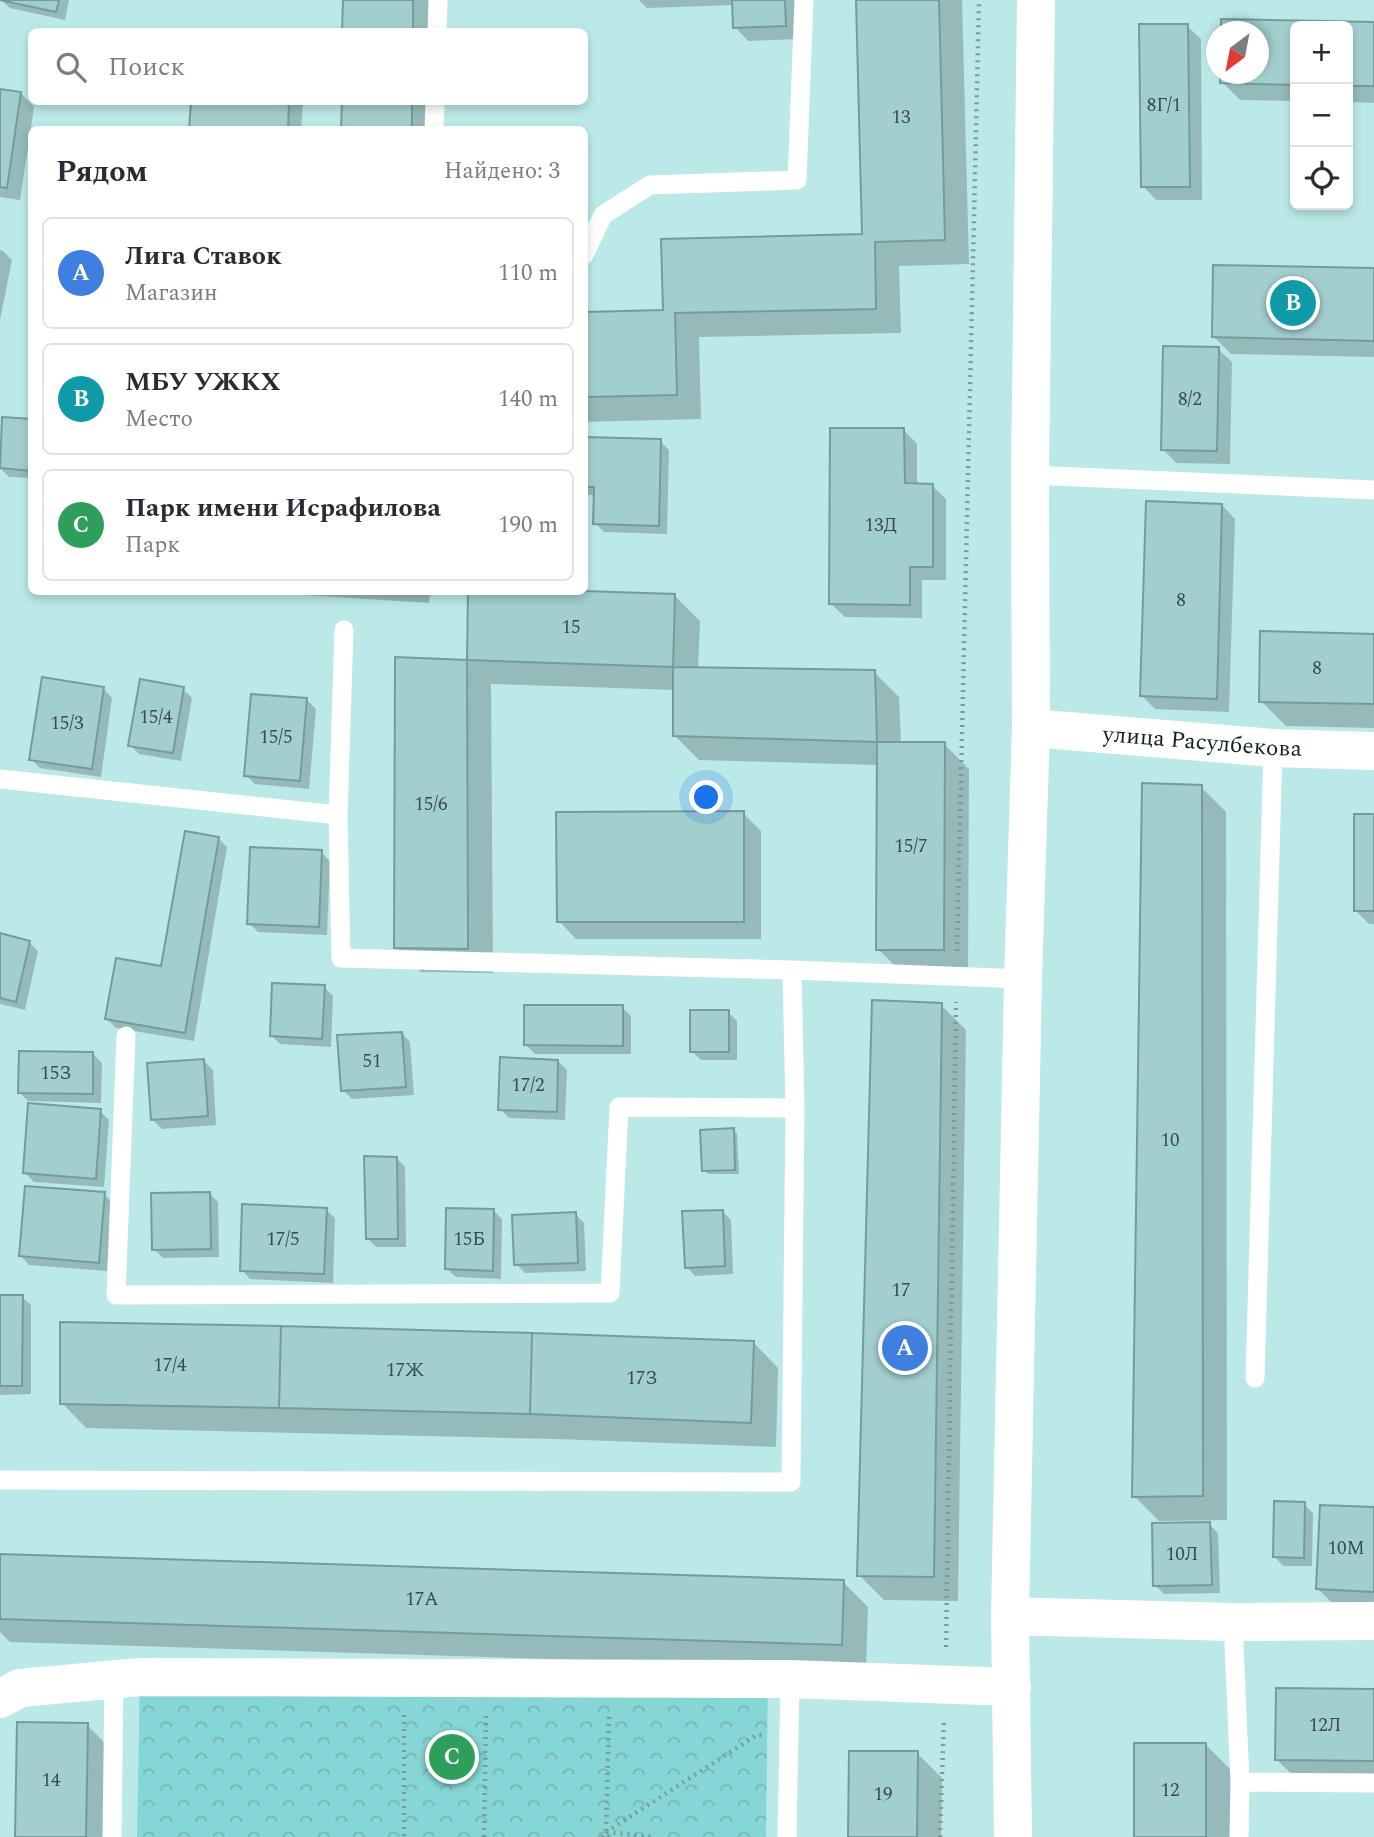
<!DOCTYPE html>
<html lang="ru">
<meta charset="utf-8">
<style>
body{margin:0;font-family:Spectral,serif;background:#f7f7f7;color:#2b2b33}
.controls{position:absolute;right:21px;top:21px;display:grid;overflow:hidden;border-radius:10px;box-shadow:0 4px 10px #0003}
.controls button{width:63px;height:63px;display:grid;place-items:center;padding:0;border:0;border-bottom:2px solid #e1e1e2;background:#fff;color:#2b2b33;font:35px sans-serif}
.compass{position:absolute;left:1206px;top:21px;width:63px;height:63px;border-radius:50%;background:#fff;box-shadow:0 4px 10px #0003;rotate:212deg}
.you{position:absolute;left:707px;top:798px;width:24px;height:24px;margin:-18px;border:5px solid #fff;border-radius:50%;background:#1a73e8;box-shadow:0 0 0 10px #1a73e833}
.badge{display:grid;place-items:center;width:46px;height:46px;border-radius:50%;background:#1e6a69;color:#fff;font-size:23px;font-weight:700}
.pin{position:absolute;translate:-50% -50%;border:4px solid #fff;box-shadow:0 2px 7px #0006}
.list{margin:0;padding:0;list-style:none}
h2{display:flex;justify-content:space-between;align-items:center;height:91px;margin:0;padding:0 28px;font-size:30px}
h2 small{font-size:23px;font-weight:400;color:#7c7c81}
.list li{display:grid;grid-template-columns:46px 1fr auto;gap:21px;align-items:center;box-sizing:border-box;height:112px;margin:0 14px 14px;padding:0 14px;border:2px solid #e1e1e2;border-radius:10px}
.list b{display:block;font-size:26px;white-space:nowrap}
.list p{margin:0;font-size:23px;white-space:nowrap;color:#7c7c81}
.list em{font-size:23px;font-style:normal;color:#7c7c81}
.icon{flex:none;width:38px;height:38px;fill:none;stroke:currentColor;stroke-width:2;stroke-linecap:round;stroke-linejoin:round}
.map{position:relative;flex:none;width:1374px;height:1837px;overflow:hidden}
.search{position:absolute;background:#fff;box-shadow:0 4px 10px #0003;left:28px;top:28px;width:560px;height:77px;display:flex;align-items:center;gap:18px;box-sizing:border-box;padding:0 24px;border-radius:10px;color:#7c7c81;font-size:26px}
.panel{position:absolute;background:#fff;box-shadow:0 4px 10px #0003;left:28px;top:126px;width:560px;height:469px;border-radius:10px}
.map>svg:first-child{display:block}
.forest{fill:url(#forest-crowns)}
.shadow{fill:#0003}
.building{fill:#a2cfce;stroke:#729d9c;stroke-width:2}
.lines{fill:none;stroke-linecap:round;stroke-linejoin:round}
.path{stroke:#799d9c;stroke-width:4.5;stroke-dasharray:2 5;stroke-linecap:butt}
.lane{stroke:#fff;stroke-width:19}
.street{stroke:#fff;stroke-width:38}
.labels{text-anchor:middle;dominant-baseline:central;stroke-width:7;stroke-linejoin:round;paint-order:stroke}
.number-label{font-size:19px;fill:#344d4d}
.street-label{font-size:23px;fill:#102222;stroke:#c8f7f5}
</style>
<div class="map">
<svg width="1374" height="1837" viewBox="0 0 1374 1837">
<defs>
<pattern id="forest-crowns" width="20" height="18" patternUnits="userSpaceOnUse" patternTransform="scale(1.75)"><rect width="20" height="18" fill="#86d6d5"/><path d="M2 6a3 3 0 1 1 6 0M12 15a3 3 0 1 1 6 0" fill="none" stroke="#73b7b7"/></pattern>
</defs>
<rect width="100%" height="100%" fill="#bbe9e8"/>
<path class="forest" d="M768 1671 766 1837H137L140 1677Z"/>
<path class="shadow" d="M1 0H69L65 20 10 8Z
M344 0H437V32H344Z
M639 0H798L799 39 748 41 735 27 734 5 647 8Z
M858 0H962L969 264 899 266 901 333 699 337 701 419 584 422V313L665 312 864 236Z
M1223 21 1374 24V103L1348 102V26H1295V101L1240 100 1222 82V74H1258V32Z
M1187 26 1201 39 1202 200H1156L1143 186Z
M0 90 21 93 34 107 20 200 0 197Z
M193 102H303L301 130H191Z
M343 102H436V130H343Z
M0 250 3 251 12 260 0 320Z
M1374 270V357L1231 354 1213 336Z
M1218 349 1232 362 1230 464 1176 463 1163 449Z
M32 420V478L9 477 0 468Z
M904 430 917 444V485L932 486 946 499V580H922V618L845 617 831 604Z
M584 438 660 441 669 450 667 534 604 532 595 523 596 495H584Z
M1222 505 1235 519 1229 712 1155 709 1142 696Z
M259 592H430L429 603Z
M470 592H532L675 596 700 621 698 669 874 672 899 697 901 744H944L969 769 968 974H903L878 949 879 765 699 760 674 735 675 690 491 684 493 973 421 972 396 947 397 659 468 662Z
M1374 635V728L1286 726 1261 701Z
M104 689 112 698 101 777 40 768 31 759Z
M183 689 192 698 181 761 139 754 130 745Z
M307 700 316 709 309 789 255 784 246 775Z
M1201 787 1226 812 1227 1520 1159 1521 1134 1496Z
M743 813 761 831V939H576L559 921Z
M1374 816V924H1369L1355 910Z
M218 838 227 847 194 1041 116 1028 107 1019 163 968Z
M321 852 330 861 327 935 258 932 249 923Z
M0 935 29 942 38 951 25 1010 0 1004Z
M324 987 333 996 331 1047 280 1044 271 1035Z
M941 1005 966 1030 958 1601 884 1600 859 1575Z
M622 1007 631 1016V1054H535L526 1045Z
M728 1012 737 1021V1060H701L692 1051Z
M402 1033 410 1042 414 1095 352 1099 343 1090Z
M93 1054 102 1063 101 1103 28 1101 19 1092Z
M204 1061 213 1070 216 1125 162 1129 153 1120Z
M558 1061 567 1070 565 1120 509 1118 500 1109Z
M100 1111 109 1120 104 1187 34 1182 25 1173Z
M733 1130 737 1134 739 1174H708L704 1170Z
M396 1158 405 1167 406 1247H376L367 1238Z
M209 1193 218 1202 219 1257 163 1258 154 1249Z
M104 1194 113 1203 107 1271 29 1265 21 1256Z
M326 1210 335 1218 333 1283 250 1279 242 1270Z
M493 1210 502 1219 501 1279 456 1277 447 1269Z
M722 1211 731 1220 733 1274 695 1276 687 1267Z
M575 1214 584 1223 586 1271 525 1273 516 1264Z
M0 1296 22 1297 31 1305V1394L0 1395Z
M754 1343 778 1368 776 1447 555 1439 86 1428 62 1403Z
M1304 1504 1313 1513 1312 1566H1283L1275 1557Z
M1374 1509V1604L1331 1602 1318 1589Z
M1209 1524 1218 1533 1220 1593 1164 1594 1155 1585Z
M0 1556 843 1582 868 1607 866 1669 10 1642 0 1632Z
M1374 1691V1785L1302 1784 1277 1760Z
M87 1725 112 1750 110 1837H17Z
M1206 1745 1231 1770 1230 1837H1135Z
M917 1753 942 1778 941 1837H849Z"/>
<path class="building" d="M0 0H59L56 12Z
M343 0H413V32H342Z
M732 0H785L786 26 733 28Z
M856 0H939L945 240 875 242 876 309 675 313 677 395 584 397V312L663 310 661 239 862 234Z
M1221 19 1374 22V86H1348V26H1295V85L1220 83V74H1258V32H1221Z
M1139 24H1188L1190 187H1141Z
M0 89 21 92 7 188 0 187Z
M191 102H289L288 130H189Z
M342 102H412V130H341Z
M1213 265 1374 268V341L1212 337Z
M1163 346 1219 347 1217 451 1161 450Z
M2 417 32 419V471L0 468Z
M830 428H904L905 483 933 484V567H910V605L829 604Z
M584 437 661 439 659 526 593 524 594 487H584Z
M1146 501 1222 504 1217 699 1140 696Z
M584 591 675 594 673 667 467 660 468 592Z
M1260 631 1374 634V704L1259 702Z
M395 657 467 660 468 949 394 948Z
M673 667 875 670 877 742 673 736Z
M42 677 104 687 92 769 29 760Z
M140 679 184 687 173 753 128 746Z
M251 694 307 698 300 781 244 776Z
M877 742H945L944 950H876Z
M1142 783 1202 785 1203 1496 1132 1497Z
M744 811V922H557L556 812Z
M1354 814H1374V911H1354Z
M185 831 219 837 185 1033 105 1019 116 958 161 966Z
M250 847 322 850 319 927 247 924Z
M0 933 30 941 16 1002 0 998Z
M272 983 325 985 322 1039 270 1036Z
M872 1000 942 1003 934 1577 857 1576Z
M524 1005H623V1046L524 1045Z
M690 1010H729V1052H690Z
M402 1032 406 1087 341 1091 337 1035Z
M19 1051 93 1052V1094L18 1093Z
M500 1057 558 1060 557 1112 498 1110Z
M204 1059 208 1116 151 1120 147 1063Z
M28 1103 101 1109 96 1179 23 1173Z
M734 1128 735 1170 702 1171 700 1130Z
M364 1156 397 1157 398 1239H366Z
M25 1186 105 1192 99 1263 19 1256Z
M210 1192 211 1249 152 1250 151 1193Z
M242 1204 327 1208 324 1274 240 1271Z
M446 1208 494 1209 493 1271 445 1269Z
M723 1210 725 1266 685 1268 682 1211Z
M576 1212 578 1263 514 1265 512 1215Z
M0 1295H23L22 1386H0Z
M60 1322 281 1326 279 1408 60 1404Z
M281 1326 532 1333 530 1414 279 1408Z
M532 1333 754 1341 751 1423 530 1414Z
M1274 1501 1305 1502 1304 1558 1273 1557Z
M1320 1505 1374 1507V1592L1316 1589Z
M1210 1522 1212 1585 1153 1586 1152 1523Z
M0 1554 844 1580 842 1645 0 1619Z
M1276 1688 1374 1689V1761L1275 1760Z
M17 1722 88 1723 86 1837H15Z
M1134 1743H1206V1837H1134Z
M849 1751H918L917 1837H848Z"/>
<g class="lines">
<path class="path" d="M957 951 979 0
M946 1647 956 1002
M404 1715V1837
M606 1832 757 1735H764
M484 1837 486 1715
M602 1837 606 1832 654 1837
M609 1837 606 1832 609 1716
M940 1837 944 1719"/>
<path class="lane" d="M437 32 438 0
M434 130 435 102
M584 255 603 215 650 185 797 180 804 0
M1030 475 1374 490
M344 630 338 815 341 958 792 970 1023 979
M0 779 338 815
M126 1036 116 1295 610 1293 619 1107 795 1108
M1255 1378 1273 748
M0 1480 791 1482 795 1108 792 970
M1233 1622 1240 1782 1239 1837
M1240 1782 1374 1783
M112 1837 114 1679
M787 1837 790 1679"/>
<g class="street">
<path id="s1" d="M1031 728 1273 748 1374 751"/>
<path d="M1010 1616 1233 1622 1374 1621"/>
<path d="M0 1699 20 1688 140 1677 790 1679 1012 1687"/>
<path d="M1013 1837 1010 1616 1023 979 1031 728 1030 475 1036 0"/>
</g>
</g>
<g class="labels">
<g class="number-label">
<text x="1164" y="105">8Г/1</text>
<text x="901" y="117">13</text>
<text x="1190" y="399">8/2</text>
<text x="881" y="525">13Д</text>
<text x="1181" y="600">8</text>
<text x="571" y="627">15</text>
<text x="1317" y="668">8</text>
<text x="156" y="717">15/4</text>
<text x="67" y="723">15/3</text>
<text x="276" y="737">15/5</text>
<text x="431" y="804">15/6</text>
<text x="911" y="846">15/7</text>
<text x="372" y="1061">51</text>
<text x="56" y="1073">15З</text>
<text x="528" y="1085">17/2</text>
<text x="1170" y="1140">10</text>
<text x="283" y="1239">17/5</text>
<text x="469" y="1239">15Б</text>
<text x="901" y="1290">17</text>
<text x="170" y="1365">17/4</text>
<text x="405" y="1370">17Ж</text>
<text x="642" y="1378">17З</text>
<text x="1346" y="1548">10М</text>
<text x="1182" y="1554">10Л</text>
<text x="422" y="1599">17А</text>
<text x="1325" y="1725">12Л</text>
<text x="51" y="1780">14</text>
<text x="1170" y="1790">12</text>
<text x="883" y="1794">19</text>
</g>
<g class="street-label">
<text stroke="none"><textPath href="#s1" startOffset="172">улица Расулбекова</textPath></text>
</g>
</g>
</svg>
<div class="controls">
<button>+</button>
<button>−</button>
<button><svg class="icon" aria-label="locate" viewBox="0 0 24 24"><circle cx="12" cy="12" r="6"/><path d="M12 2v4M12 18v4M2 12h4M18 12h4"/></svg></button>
</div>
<svg class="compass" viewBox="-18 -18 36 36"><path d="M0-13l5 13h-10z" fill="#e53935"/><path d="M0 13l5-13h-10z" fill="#7c7c81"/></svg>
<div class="you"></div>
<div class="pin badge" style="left:905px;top:1348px;background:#3f7fe0">A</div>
<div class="pin badge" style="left:1293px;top:303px;background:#0f9aa8">B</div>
<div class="pin badge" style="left:452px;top:1757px;background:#2e9e5b">C</div>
<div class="search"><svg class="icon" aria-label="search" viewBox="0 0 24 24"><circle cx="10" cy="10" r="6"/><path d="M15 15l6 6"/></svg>Поиск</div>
<section class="panel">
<h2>Рядом<small>Найдено: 3</small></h2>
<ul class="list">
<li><span class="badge" style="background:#3f7fe0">A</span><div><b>Лига Ставок</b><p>Магазин</p></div><em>110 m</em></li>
<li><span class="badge" style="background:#0f9aa8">B</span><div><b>МБУ УЖКХ</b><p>Место</p></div><em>140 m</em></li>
<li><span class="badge" style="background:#2e9e5b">C</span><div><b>Парк имени Исрафилова</b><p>Парк</p></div><em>190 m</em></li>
</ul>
</section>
</div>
